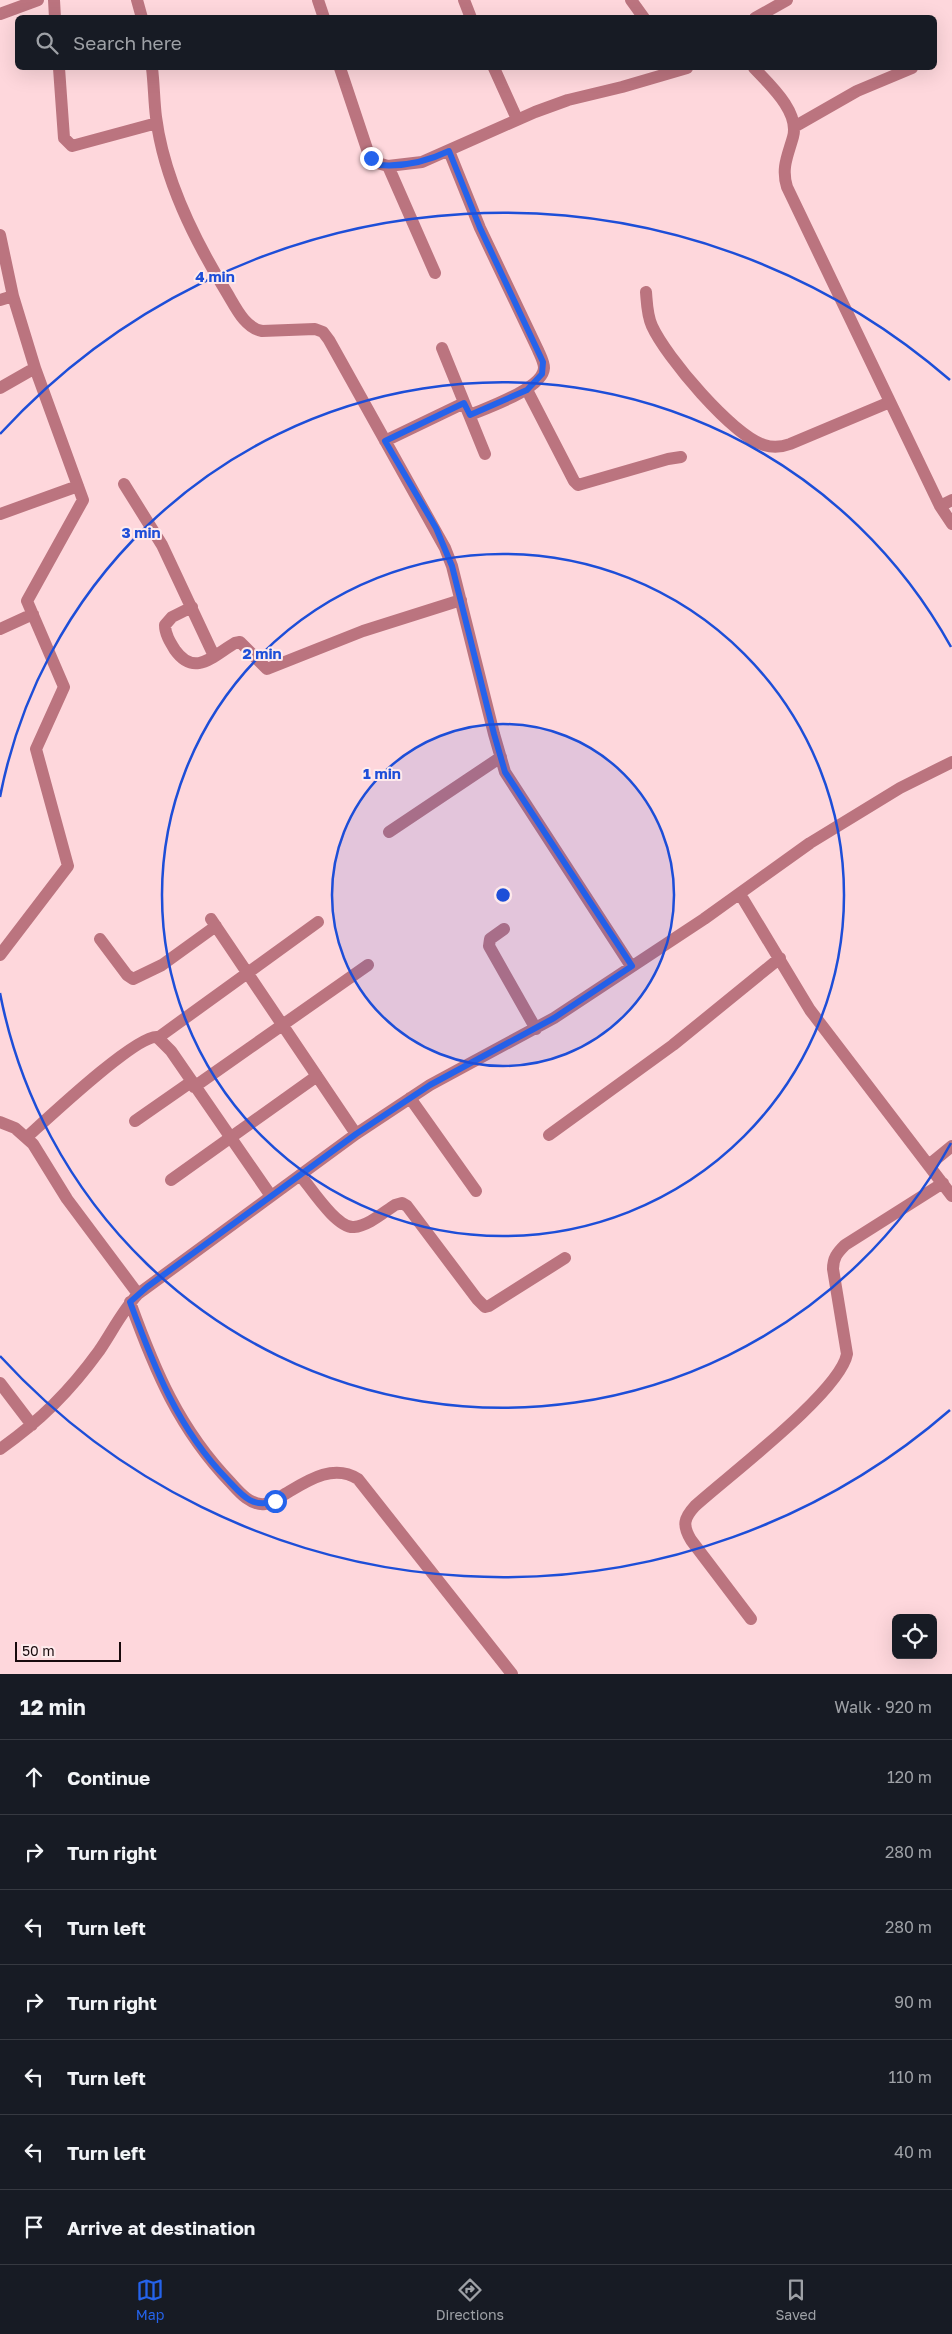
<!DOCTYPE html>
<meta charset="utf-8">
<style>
body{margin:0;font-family:"Golos Text",sans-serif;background:#20242c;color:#f1f3f6}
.controls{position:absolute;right:15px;bottom:15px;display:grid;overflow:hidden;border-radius:8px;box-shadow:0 5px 20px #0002}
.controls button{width:45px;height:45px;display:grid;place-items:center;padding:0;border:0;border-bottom:1px solid #363941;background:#171b24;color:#f1f3f6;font:25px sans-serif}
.scale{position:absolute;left:15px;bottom:12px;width:106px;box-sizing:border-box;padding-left:5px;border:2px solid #18090c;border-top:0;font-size:14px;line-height:18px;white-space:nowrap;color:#18090c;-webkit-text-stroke:4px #feeaec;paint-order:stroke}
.stop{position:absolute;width:15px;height:15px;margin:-11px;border:4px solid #2563eb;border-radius:50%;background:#fff}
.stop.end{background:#2563eb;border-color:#fff;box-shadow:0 1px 5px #0008}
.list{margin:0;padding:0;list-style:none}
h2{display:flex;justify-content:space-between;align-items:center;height:65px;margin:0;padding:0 20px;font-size:21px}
h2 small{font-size:16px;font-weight:400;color:#9ea1a6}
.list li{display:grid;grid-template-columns:32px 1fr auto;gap:15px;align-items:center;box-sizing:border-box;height:75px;padding:0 20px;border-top:1px solid #363941}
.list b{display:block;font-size:19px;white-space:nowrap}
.list em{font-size:16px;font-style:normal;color:#9ea1a6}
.icon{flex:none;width:28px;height:28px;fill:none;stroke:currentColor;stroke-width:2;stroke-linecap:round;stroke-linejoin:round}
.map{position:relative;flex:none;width:952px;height:1674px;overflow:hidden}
.search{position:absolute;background:#171b24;box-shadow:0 5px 20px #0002;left:15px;right:15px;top:15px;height:55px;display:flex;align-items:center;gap:12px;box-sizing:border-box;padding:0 18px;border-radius:8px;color:#9ea1a6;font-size:19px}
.sheet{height:590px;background:#171b24}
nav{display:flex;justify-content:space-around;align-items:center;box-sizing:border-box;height:70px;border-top:1px solid #363941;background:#171b24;font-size:14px;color:#9ea1a6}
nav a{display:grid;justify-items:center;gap:2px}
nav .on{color:#2563eb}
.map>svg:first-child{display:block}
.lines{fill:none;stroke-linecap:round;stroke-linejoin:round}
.street{stroke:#bb747f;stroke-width:12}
.route{stroke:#2563eb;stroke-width:6}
.ring{fill:none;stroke:#1d4ed8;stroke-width:2.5}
.centre{fill:#1d4ed8;stroke:#feeaec;stroke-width:2.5}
.ring-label{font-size:15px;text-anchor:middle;font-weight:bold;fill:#1d4ed8;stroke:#feeaec;stroke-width:4;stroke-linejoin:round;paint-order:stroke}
</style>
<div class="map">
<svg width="952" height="1674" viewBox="0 0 952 1674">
<rect width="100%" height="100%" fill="#fed7dc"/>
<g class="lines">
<path class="street" d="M54 0 55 18
M137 0 142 18
M318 0 324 18
M464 0 471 18
M631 0 644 18
M0 14 38 0
M755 18 787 0
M59 68 64 138 72 146 157 123
M152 68C154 84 154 101 156 117 164 180 195 241 227 293 236 308 245 328 262 331L315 329 323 332 329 340 445 548 452 566 494 734 505 772 631 966
M340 68 368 152 374 162 388 166 422 162 535 112 568 100 622 87 687 68
M494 68 517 119
M754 68C770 85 800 112 793 137 788 155 781 168 787 187L940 506 952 524
M794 127 857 91 912 68
M449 151 480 228 538 350C540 355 544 362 544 368 543 389 486 408 470 415
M388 166 435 273
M0 235 13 296 35 368 0 388
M646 292C647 304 647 315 652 326 666 357 732 435 764 445 773 448 782 447 790 444L890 402
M0 300 13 296
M442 348 485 454
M527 390 574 481 578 485 668 459 681 457
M385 441 464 403
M124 484 162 545 214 656
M940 506 952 500
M0 514 78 486
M192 607 172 617 165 625C165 634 170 642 175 650 195 678 214 655 235 643L240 642 267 669 363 631 461 600
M0 629 33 614
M389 832 501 757
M740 894 810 1010 952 1196
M211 919 356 1134
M504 929 490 939 489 946 536 1029
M100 939 127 975 133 979 162 965 216 926
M0 955 68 866 36 749 64 687 27 601 83 500 35 368
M159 1037 318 922
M194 1087 368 965
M410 1098 476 1191
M135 1121 191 1082
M0 1122 15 1128 33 1144 67 1199 138 1294
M549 1135 673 1045 780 958
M27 1137C47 1119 136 1035 157 1037L171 1051 271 1196
M930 1164 952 1146
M300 1175C311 1188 337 1229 354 1227 368 1226 384 1212 395 1205L402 1203 407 1206 477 1299 485 1307 489 1306 565 1258
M171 1180 317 1076
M130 1302C155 1371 179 1429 231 1483 239 1492 251 1506 265 1504 273 1503 279 1498 285 1494 307 1481 333 1463 358 1479L512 1674
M0 1383 32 1425
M0 1449C40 1421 70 1391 99 1351 112 1332 122 1311 138 1294L356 1134 430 1085 554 1018 704 919 810 843 900 788 952 762
M751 1619 691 1540C682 1525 684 1518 695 1506 728 1476 840 1392 847 1354L833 1269C833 1258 837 1253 845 1245L943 1183"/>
</g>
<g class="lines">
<path class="route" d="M275 1501C252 1509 242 1495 227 1479 178 1429 154 1367 130 1302L147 1287 356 1134 430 1085 554 1018 632 966 505 772 494 734 452 566 436 528 385 441 464 403 470 415 527 390 542 374 543 362 480 228 449 151C426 162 404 167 379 165L371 158"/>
</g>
<circle cx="503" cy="895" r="171" fill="#1d4ed8" fill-opacity=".12"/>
<g class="ring">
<circle cx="503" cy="895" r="171"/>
<circle cx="503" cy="895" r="341"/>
<path d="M951 1143A512 512 0 0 1 0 993M0 797A512 512 0 0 1 951 647"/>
<path d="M950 1410A682 682 0 0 1 0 1356M0 434A682 682 0 0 1 950 380"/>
</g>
<circle cx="503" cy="895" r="8" class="centre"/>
<g class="ring-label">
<text x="215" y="282">4 min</text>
<text x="141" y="538">3 min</text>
<text x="262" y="659">2 min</text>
<text x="382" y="779">1 min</text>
</g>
</svg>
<div class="controls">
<button><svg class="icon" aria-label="locate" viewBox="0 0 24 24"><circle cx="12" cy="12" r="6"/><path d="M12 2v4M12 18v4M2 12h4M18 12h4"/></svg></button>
</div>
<div class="scale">50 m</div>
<div class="stop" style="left:275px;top:1501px"></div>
<div class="stop end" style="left:371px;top:158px"></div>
<div class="search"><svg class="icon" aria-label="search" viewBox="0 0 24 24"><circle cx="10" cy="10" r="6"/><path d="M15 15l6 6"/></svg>Search here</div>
</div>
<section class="sheet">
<h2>12 min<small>Walk · 920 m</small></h2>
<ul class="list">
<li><svg class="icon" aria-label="ahead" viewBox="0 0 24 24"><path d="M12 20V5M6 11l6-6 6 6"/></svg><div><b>Continue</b></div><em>120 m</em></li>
<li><svg class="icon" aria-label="right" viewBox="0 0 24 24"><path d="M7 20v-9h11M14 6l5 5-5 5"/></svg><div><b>Turn right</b></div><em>280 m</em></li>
<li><svg class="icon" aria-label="left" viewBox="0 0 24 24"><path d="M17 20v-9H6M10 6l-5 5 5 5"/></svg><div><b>Turn left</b></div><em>280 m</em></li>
<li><svg class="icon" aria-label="right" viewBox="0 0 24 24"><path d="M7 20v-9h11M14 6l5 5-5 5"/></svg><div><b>Turn right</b></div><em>90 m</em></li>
<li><svg class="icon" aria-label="left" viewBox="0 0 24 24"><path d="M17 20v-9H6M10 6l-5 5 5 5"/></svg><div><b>Turn left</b></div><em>110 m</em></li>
<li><svg class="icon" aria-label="left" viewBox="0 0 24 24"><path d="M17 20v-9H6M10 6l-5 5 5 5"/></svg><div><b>Turn left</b></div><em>40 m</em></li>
<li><svg class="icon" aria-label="arrive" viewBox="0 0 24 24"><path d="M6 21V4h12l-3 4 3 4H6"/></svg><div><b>Arrive at destination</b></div></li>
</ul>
</section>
<nav>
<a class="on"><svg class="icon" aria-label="map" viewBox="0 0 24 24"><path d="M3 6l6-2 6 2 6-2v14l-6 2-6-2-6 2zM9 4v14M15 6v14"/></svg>Map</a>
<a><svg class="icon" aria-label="directions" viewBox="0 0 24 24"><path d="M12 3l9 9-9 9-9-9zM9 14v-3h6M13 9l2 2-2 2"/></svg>Directions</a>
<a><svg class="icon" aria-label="saved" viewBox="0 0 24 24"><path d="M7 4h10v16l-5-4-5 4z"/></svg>Saved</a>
</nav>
